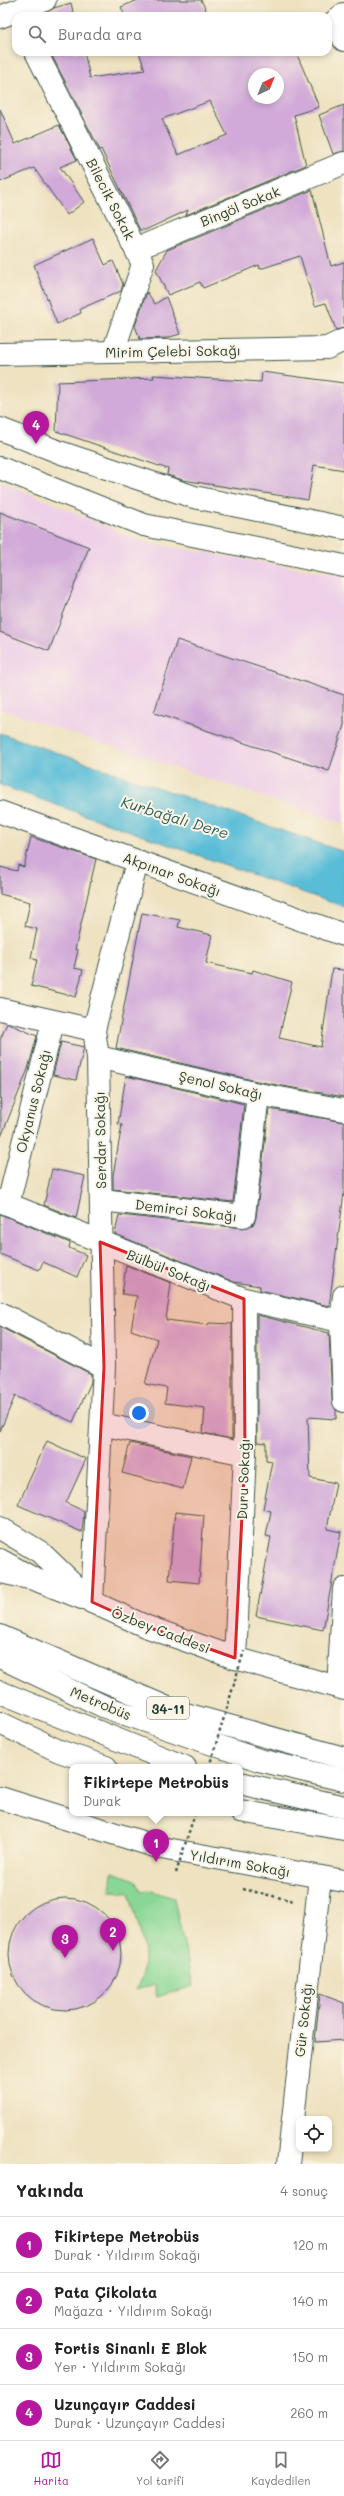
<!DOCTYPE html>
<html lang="tr">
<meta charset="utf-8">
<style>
body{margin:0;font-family:Mali,sans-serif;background:#f6f6f6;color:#222}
.controls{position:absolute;right:12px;bottom:12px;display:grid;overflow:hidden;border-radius:8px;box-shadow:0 2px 6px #0003}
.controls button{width:36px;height:36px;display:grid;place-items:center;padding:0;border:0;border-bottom:1px solid #e0e0e0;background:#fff;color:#222;font:20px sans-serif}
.compass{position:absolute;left:248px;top:68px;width:36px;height:36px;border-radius:50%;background:#fff;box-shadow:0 2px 6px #0003;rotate:43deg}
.you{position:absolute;left:139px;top:1413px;width:14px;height:14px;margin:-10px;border:3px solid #fff;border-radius:50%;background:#1a73e8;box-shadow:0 0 0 6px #1a73e833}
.badge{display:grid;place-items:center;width:26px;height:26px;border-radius:50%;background:#b5179e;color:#fff;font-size:13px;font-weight:700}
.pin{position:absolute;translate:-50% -33px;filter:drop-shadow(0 1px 2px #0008)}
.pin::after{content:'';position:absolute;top:21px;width:14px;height:12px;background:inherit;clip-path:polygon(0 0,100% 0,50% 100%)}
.popup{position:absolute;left:69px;top:1764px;width:174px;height:52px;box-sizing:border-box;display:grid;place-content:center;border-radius:8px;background:#fff;filter:drop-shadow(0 1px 3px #0005);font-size:13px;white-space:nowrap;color:#767676}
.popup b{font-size:15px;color:#222}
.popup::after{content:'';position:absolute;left:50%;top:100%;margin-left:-8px;border:8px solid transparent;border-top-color:#fff}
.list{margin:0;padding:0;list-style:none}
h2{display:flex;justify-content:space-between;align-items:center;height:52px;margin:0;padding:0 16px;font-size:17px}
h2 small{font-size:13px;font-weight:400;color:#767676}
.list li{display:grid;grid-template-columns:26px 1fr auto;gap:12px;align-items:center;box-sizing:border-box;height:56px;padding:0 16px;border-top:1px solid #e0e0e0}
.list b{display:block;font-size:15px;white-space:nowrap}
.list p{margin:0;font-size:13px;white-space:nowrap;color:#767676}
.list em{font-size:13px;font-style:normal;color:#767676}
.icon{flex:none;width:22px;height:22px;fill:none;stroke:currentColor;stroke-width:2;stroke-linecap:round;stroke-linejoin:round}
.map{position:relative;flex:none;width:344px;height:2164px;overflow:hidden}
.search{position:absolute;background:#fff;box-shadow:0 2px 6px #0003;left:12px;right:12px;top:12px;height:44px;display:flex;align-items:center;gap:10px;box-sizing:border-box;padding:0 14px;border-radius:12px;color:#767676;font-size:15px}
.sheet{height:276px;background:#fff}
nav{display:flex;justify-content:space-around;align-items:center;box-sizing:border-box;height:56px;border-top:1px solid #e0e0e0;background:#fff;font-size:11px;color:#767676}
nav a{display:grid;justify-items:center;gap:2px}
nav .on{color:#b5179e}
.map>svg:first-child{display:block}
.built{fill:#eed0e8}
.green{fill:#8ad795;stroke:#548a64}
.water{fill:#5abdd8;stroke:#3c7d86}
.building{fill:#d1aad9;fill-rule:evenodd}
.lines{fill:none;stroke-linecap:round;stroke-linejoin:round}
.minor-casing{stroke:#3e5649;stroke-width:24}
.major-casing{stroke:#3e5649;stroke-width:24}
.highway-casing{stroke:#3e5649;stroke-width:24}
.path{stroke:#3e5649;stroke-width:2.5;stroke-dasharray:3 3;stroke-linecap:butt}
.minor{stroke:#fff;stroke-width:22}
.major{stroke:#fff;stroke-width:22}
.highway{stroke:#fff;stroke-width:22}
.path-bridge{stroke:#3e5649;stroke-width:2.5;stroke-dasharray:3 3;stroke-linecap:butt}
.marked{fill:#d62828;fill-opacity:0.2;stroke:#d62828;stroke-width:3;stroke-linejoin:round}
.labels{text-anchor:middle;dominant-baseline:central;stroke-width:4;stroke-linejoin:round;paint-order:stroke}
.shield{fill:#fcf5e5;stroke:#617469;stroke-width:1}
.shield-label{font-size:13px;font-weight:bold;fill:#1f3d34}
.street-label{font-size:14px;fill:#1f3d34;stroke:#fcf5e5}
.water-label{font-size:15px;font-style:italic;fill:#2e5d5d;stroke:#fcf5e5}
</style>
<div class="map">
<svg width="344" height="2164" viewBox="0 0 344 2164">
<rect width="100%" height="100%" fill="#fcf5e5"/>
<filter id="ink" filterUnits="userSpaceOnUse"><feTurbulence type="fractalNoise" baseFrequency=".025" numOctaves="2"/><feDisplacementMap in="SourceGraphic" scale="8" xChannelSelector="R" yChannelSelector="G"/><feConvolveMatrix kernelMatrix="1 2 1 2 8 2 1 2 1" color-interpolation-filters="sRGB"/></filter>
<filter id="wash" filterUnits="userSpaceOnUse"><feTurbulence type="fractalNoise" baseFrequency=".012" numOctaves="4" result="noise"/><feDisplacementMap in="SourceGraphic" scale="16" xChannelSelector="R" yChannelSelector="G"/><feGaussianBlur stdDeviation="0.9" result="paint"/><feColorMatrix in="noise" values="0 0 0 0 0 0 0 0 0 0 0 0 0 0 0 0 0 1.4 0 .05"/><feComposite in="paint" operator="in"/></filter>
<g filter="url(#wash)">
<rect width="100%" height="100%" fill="#eee2c1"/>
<path class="built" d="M0 481 143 542 344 576V824L0 709Z"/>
<path class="green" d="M112 1872 136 1880 141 1891 148 1890 174 1898 193 1986 157 1997 154 1985 135 1990C155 1962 137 1924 129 1892L110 1891Z"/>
<path class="water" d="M0 733 344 852V907L0 785Z"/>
<g id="blocks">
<path class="building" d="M138 0H201L209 16H125L121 7Z
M71 3 74 16H38L54 8Z
M50 52H84L90 78 145 70 139 52H296L319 107 294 115 306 165 186 215 188 210 145 230H140L101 149 100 150ZM254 74H278V98H254ZM210 101 227 135 178 155 162 119Z
M344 105V151L333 154 319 115Z
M0 109 15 144 59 125 77 160 60 167 84 202 67 215 34 168 0 182Z
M312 190 331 266 344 262V328L336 330 326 303 315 306 300 256 260 269 259 265 203 288 200 282 168 295 156 270 167 250Z
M93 238 105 265 113 261 123 284 121 291 80 309 81 313 57 324 34 265Z
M147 292 155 304 166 297 180 334 167 338 140 339 135 326Z
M262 372 344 383V470L314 465 308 500 183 480 167 475 168 469 56 431 58 382 154 378 153 375 261 382Z
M0 512 89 547 49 651 0 632Z
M177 640 344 695V725L329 771 154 713Z
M31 837 96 859 75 950H78L74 968 83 970 76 997 31 986 37 960 31 958 37 929 25 926 30 902 0 894V867L17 871 18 865 24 867Z
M142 913 180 920 178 927 212 935 206 963 252 973 253 970 292 982 279 1038 321 1047 332 969 344 970V1097L261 1082 116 1048Z
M7 1023 37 1036 28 1069 1 1137 0 1040Z
M61 1042 84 1047 76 1080 53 1075Z
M126 1076 244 1104 233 1202 113 1189V1175L122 1125 118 1124Z
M269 1109 344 1122V1193L329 1306 260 1290V1286L234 1282 115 1234 119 1215 243 1228 254 1224 256 1217Z
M52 1169 85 1176 76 1218 44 1205Z
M0 1214 70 1243 69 1248 86 1255 77 1277 43 1262 39 1270 0 1254Z
M126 1265 171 1283 166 1320 208 1325 209 1323 232 1324V1439L203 1433 205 1408 165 1403 167 1388 145 1384 157 1339 131 1330 137 1296 122 1294Z
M257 1315 329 1333 332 1401 336 1410V1419L308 1417 310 1478 336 1483 327 1529 341 1532 323 1630 256 1616 271 1537 266 1536 271 1511 263 1509 272 1461 266 1460V1443L257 1442Z
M0 1327 91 1374V1382L73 1422 15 1396 0 1431Z
M47 1441 86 1459 66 1503 84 1511 82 1532 18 1505Z
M130 1443 191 1456 183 1489 122 1473Z
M175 1512 204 1515 199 1583 169 1580Z
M9 1954a56 56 0 1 1 112 0a56 56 0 1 1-112 0Z
M320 1994 344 2003V2040L315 2042Z"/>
</g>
</g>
<g filter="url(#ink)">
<use href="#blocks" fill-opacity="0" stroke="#3e5649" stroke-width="1"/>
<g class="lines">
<defs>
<path id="minor" d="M344 14 336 20 344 40
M0 17 45 0
M36 52 143 264 113 352
M136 249 344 163
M0 354 327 348 344 340
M0 812 344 935
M0 1009 94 1030
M98 1057 258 1094 344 1110
M101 1200 244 1216 258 1094
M0 1201 244 1299 344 1322
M8 1204 53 1022
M344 1296 341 1321 344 1401
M0 1313 104 1367
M101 1424 245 1454
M92 1602 104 1367 98 1057 94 1030 137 862
M0 1657 105 1707 259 1760 344 1780
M235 1658 245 1454 244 1299
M338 1687 344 1589
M0 1692 185 1767
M240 1783 344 1807
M288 2164 320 1877"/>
<path id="major" d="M0 429 59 452 194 497 344 528
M0 468 144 525 344 566
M0 1528 40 1552 92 1602 145 1626 235 1658 344 1689
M0 1560 34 1579 82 1598
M0 1798 161 1848 344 1881"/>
<path id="highway" d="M0 1572 34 1579
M0 1636 175 1711 344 1758
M0 1723 59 1751 106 1767
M240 1811 344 1829"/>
</defs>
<use href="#minor" class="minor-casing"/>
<use href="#major" class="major-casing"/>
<use href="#highway" class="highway-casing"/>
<path class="path" d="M243 1889 294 1901"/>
<use href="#minor" class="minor"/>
<use href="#major" class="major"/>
<use href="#highway" class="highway"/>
<path class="path-bridge" d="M209 1767 244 1651
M176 1873 195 1813"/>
</g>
</g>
<path class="marked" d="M100 1242 244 1299 245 1454 235 1658 145 1626 92 1602 104 1367Z"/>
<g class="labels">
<rect class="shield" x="147" y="1697" width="42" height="22" rx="3"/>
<g class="shield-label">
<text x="168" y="1708">34-11</text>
</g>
<g class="street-label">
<text transform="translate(111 199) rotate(63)">Bilecik Sokak</text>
<text transform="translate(240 206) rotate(-22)">Bingöl Sokak</text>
<text transform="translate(173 351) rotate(-1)">Mirim Çelebi Sokağı</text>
<text transform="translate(172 874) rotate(20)">Akpınar Sokağı</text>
<text transform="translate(221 1085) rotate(13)">Şenol Sokağı</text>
<text transform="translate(33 1101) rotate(-76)">Okyanus Sokağı</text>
<text transform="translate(100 1140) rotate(-91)">Serdar Sokağı</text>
<text transform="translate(186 1210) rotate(7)">Demirci Sokağı</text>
<text transform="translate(169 1270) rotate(22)">Bülbül Sokağı</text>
<text transform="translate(243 1479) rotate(-88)">Duru Sokağı</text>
<text transform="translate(161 1630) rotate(21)">Özbey Caddesi</text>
<text transform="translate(101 1703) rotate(23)">Metrobüs</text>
<text transform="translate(240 1863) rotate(10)">Yıldırım Sokağı</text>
<text transform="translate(303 2020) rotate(-84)">Gür Sokağı</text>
</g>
<g class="water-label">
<text transform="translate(175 817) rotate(17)">Kurbağalı Dere</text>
</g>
</g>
</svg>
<div class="controls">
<button><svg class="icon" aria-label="locate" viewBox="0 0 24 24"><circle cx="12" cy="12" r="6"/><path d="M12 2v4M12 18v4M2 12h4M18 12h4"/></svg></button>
</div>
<svg class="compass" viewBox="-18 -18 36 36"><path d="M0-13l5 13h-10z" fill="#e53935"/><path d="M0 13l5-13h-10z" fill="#767676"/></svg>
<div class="you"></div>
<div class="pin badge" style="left:156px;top:1862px">1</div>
<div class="popup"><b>Fikirtepe Metrobüs</b>Durak</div>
<div class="pin badge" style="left:113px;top:1951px">2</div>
<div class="pin badge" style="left:65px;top:1958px">3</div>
<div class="pin badge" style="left:36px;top:444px">4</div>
<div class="search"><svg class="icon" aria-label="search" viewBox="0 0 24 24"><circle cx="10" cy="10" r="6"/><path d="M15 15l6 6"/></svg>Burada ara</div>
</div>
<section class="sheet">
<h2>Yakında<small>4 sonuç</small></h2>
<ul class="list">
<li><span class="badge">1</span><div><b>Fikirtepe Metrobüs</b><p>Durak · Yıldırım Sokağı</p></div><em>120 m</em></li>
<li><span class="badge">2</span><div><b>Pata Çikolata</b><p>Mağaza · Yıldırım Sokağı</p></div><em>140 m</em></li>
<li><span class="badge">3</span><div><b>Fortis Sinanlı E Blok</b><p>Yer · Yıldırım Sokağı</p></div><em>150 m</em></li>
<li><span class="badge">4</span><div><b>Uzunçayır Caddesi</b><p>Durak · Uzunçayır Caddesi</p></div><em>260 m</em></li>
</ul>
</section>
<nav>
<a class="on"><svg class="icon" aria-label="map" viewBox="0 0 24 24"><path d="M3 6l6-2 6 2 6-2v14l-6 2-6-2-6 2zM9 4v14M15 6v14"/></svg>Harita</a>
<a><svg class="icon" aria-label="directions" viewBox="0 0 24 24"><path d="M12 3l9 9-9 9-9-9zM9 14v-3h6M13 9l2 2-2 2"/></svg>Yol tarifi</a>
<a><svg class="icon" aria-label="saved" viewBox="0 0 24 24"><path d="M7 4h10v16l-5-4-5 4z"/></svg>Kaydedilen</a>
</nav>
